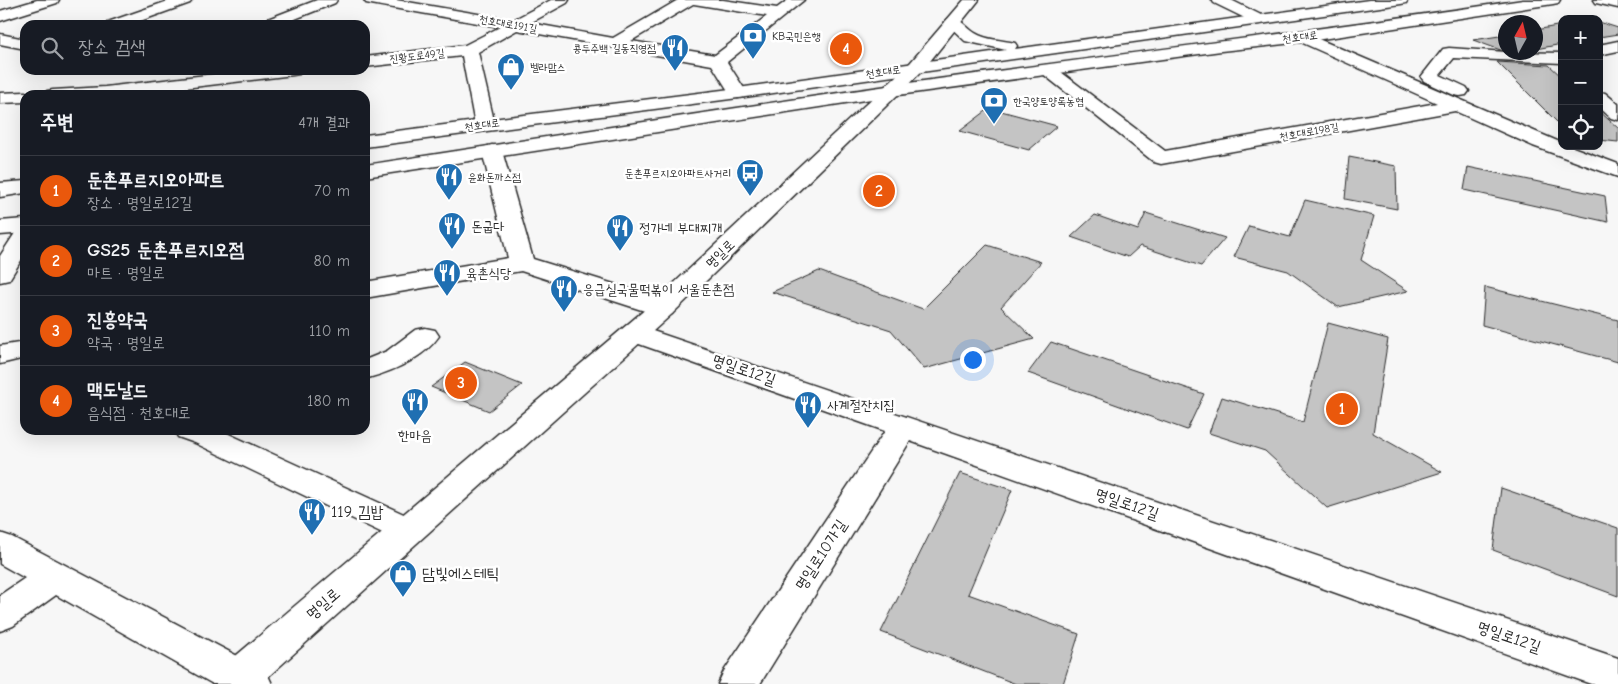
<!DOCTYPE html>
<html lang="ko">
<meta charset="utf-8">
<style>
body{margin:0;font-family:"Comic Neue","Poor Story",sans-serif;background:#242831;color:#f1f3f6}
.controls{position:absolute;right:15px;top:15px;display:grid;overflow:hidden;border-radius:10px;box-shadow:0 5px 20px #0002}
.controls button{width:45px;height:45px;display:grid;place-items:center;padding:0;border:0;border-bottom:1px solid #363941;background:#171b24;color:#f1f3f6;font:25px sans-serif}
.compass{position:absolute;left:1498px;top:15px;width:45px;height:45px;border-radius:50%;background:#171b24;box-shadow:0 5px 20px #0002;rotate:8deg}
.you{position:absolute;left:972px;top:359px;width:18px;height:18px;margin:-12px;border:4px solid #fff;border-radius:50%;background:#1a73e8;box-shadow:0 0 0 8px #1a73e833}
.badge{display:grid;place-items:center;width:32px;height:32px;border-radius:50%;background:#ea580c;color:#fff;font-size:16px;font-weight:700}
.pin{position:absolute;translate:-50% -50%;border:2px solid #fff;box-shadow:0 1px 5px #0006}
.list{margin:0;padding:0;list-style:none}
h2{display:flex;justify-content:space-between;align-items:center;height:65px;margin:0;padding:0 20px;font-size:21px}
h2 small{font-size:16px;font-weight:400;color:#9ea1a6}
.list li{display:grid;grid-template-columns:32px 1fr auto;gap:15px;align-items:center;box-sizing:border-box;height:70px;padding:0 20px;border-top:1px solid #363941}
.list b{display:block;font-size:19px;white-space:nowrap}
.list p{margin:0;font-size:16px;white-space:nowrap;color:#9ea1a6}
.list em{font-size:16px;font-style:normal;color:#9ea1a6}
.icon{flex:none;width:28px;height:28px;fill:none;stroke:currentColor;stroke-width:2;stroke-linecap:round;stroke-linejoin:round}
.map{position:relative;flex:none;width:1618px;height:684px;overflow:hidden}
.search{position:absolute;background:#171b24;box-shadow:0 5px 20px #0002;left:20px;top:20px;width:350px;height:55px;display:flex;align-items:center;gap:12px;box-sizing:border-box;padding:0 18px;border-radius:15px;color:#9ea1a6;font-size:19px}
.panel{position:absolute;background:#171b24;box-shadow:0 5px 20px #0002;left:20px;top:90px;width:350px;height:345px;border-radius:15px}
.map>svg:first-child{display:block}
.building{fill:#c4c4c4;stroke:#2b2b2b}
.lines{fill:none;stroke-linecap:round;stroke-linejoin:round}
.minor-casing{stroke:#2b2b2b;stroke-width:3}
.tertiary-casing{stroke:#2b2b2b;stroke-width:3}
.primary-casing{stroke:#2b2b2b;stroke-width:3}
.minor{fill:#fff;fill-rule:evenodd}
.tertiary{fill:#fff;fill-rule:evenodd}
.primary{fill:#fff;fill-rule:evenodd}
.labels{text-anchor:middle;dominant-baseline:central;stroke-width:5;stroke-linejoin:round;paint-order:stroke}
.far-street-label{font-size:11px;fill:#2b2b2b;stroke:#fff}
.far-poi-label{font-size:11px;fill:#2b2b2b;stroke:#fff;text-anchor:start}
.poi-label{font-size:14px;fill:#2b2b2b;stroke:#fff;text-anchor:start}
.street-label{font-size:14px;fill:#2b2b2b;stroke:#fff}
.near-street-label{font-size:16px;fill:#2b2b2b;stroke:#fff}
.near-poi-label{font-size:16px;fill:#2b2b2b;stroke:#fff;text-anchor:start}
</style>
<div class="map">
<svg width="1618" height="684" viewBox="0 0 1618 684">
<rect width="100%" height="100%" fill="#f7f7f7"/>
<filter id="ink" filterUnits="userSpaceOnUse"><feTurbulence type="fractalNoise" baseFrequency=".02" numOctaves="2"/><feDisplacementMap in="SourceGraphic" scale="10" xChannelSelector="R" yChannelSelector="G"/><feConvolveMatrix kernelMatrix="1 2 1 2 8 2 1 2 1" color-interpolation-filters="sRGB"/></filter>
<g filter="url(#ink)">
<path class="building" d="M1599 22 1618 28V34L1599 37Z
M1562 25V44L1536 49V30Z
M1506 35V52L1473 40Z
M1497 62 1549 65 1562 77V127Z
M990 108 1057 126 1029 150 960 131Z
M1599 111 1618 128V142L1599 140Z
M1349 157 1396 166 1397 209 1345 199Z
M1468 167 1605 196 1608 222 1464 190Z
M1305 200 1374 216 1361 260 1408 291 1338 307 1288 271 1234 257 1249 226 1290 237Z
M1146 213 1225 238 1201 266 1140 246 1128 257 1071 237 1095 215 1138 230Z
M987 245 1041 262 1001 307 1034 339 924 369 891 330 772 292 819 271 923 309Z
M1485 287 1618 320V362L1482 325Z
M1328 323 1388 339 1373 433 1442 472 1327 508 1265 451 1209 433 1222 397 1303 422Z
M1051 342 1204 394 1187 430 1028 373Z
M465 362 522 385 489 411 431 387Z
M960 473 1012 490 968 594 1079 634 1063 684H1016L881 632Z
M1501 488 1618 528V596L1493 550Z"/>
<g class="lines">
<defs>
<path id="minor" d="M37 0H59L57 3 0 21V11Z
M171 0H192L190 3 129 25H106L108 22Z
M317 0H337L335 3 280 25H258L260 22Z
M364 0H396L513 20 551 0H569L567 3 530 23 613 38 678 0H723L777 8 788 0H804L727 62 747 93 744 97 738 98 732 97 712 65 517 30 478 52 495 125 492 129 485 131 478 129 475 125 462 56 365 67V57L465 45 500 27 371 4 366 3ZM693 4H694L767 16 715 55 631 41Z
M1212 0H1231L1265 17 1268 20 1265 23H1255L1214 3Z
M1594 0H1618V8L1596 3Z
M1302 32 1562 143V146H1570L1618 164V177L1533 146 1455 111 1161 164 1154 162 1038 70 1041 66 1047 65 1053 66 1165 151 1437 103 1296 40 1294 37 1296 34Z
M0 34 25 39V49L0 44Z
M1618 41V51L1599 55V45Z
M1449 48 1506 52 1562 53V63L1454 58 1440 75 1466 87 1469 91 1466 95 1460 96 1454 95 1424 81 1421 77 1443 49Z
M248 70H302L299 74 293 75 126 95H44L47 91 53 90 105 87Z
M25 92 33 95H25V102L0 103V93Z
M1599 92 1605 93 1618 104V120L1611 118 1599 107Z
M492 145 499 147 502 151 533 259 672 302 676 308 672 314 663 316 654 314 521 271 365 298V282L508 258 482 151 485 147Z
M25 228V254L9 280 0 282V256L17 230Z
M635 325 1618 658V684H1591L910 441 760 684H718L724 671 885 431 625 339 621 333 625 327Z
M425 328 435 330 439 336C423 359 391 372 365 379V360L387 351 415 330Z
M25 342V358L0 364V346Z
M174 430H220L419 521 424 530 419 539 407 543 395 539 195 443 178 437Z
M0 533 12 537 266 671 272 684H213L56 595 13 626 0 631V595L25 578 0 564Z"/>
<path id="tertiary" d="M964 0H979L922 71 672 314 260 684H212L218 671 654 302 910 63Z"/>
<path id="primary" d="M1369 0H1408L1406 3 1401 4 738 98 365 147V135L738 88 1006 50 965 41 945 22 948 19C960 16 965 27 975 33 985 40 1003 40 1015 43L1017 46 1015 49Z
M1523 0H1560L1558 3 1553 4 1302 42 1221 51 891 96 365 177V165C541 138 717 110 894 85 1104 56 1313 31 1523 0Z
M25 181V193L0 197V183Z
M25 219V233L0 235V221Z"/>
</defs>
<use href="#minor" class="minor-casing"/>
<use href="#tertiary" class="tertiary-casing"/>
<use href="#primary" class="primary-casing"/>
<use href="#minor" class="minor"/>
<use href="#tertiary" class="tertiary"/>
<use href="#primary" class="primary"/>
</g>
</g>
<defs>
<symbol id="bank-pin" viewBox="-11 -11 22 30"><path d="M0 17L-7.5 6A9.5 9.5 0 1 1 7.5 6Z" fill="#1f6fb2" stroke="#fff"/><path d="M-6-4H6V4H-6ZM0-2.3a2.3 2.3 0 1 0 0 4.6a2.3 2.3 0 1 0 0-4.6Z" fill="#fff"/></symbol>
<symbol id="restaurant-pin" viewBox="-11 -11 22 30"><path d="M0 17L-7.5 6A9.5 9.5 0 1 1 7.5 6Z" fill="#1f6fb2" stroke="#fff"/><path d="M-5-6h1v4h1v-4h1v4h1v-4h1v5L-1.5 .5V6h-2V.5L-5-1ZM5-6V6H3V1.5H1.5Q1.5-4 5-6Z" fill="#fff"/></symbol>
<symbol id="shop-pin" viewBox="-11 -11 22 30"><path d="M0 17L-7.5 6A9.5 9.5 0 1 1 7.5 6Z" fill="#1f6fb2" stroke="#fff"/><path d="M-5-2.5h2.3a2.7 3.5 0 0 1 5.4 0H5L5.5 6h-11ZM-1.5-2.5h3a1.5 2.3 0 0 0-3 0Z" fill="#fff"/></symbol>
<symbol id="bus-pin" viewBox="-11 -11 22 30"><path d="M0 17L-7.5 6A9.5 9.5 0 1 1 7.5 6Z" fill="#1f6fb2" stroke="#fff"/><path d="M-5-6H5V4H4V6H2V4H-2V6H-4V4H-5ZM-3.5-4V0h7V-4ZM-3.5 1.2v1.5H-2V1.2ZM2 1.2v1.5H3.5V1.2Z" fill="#fff"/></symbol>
</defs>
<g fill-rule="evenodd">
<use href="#bank-pin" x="737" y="20" width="32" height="43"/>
<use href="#restaurant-pin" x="659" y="32" width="32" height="43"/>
<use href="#shop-pin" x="495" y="51" width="32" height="43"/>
<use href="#bank-pin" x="978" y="85" width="32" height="43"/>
<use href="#bus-pin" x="734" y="157" width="32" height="43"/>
<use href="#restaurant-pin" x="433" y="161" width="32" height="43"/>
<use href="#restaurant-pin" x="436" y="210" width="32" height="43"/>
<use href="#restaurant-pin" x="604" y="212" width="32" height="43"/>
<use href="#restaurant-pin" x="431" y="257" width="32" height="43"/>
<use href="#restaurant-pin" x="548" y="273" width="32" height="43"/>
<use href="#restaurant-pin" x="399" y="386" width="32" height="43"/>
<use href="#restaurant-pin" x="792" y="389" width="32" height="43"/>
<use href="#restaurant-pin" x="296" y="496" width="32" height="43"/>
<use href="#shop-pin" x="387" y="558" width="32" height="43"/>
</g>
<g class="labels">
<g class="far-street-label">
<text transform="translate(508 24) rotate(10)">천호대로191길</text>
<text transform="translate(1300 37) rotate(-7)">천호대로</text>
<text transform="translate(417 56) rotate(-7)">진황도로49길</text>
<text transform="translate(883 72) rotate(-8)">천호대로</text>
<text transform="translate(482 125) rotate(-8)">천호대로</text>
<text transform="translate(1309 132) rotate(-10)">천호대로198길</text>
</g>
<g class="far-poi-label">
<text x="772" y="36">KB국민은행</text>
<text x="656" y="48" text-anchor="end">콩두주백 길동직영점</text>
<text x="530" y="67">벨라맘스</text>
<text x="1013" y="101">한국양토양록농협</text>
<text x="731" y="173" text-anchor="end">둔촌푸르지오아파트사거리</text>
<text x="468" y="177">윤화돈까스점</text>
</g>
<g class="poi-label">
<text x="471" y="226">돈굽다</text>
<text x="639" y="228">정가네 부대찌개</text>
<text x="466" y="273">육촌식당</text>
<text x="583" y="289">응급실국물떡볶이 서울둔촌점</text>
<text x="827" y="405">사계절잔치집</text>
<text x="415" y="435" text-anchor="middle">한마음</text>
</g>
<g class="street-label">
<text transform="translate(720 254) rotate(-44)">명일로</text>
</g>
<g class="near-street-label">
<text transform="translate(744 370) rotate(19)">명일로12길</text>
<text transform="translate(1127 504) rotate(19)">명일로12길</text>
<text transform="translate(821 555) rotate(-57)">명일로10가길</text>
<text transform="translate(323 604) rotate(-41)">명일로</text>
<text transform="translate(1509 637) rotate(19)">명일로12길</text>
</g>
<g class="near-poi-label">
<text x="331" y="512">119 김밥</text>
<text x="422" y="574">담빛에스테틱</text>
</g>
</g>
</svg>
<div class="controls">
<button>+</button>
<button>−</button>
<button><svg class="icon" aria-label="locate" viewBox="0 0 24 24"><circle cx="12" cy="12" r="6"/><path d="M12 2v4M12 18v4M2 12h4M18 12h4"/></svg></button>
</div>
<svg class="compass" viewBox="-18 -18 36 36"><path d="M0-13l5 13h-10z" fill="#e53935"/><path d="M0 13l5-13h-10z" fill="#9ea1a6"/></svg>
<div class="you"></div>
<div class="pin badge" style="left:1342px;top:409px">1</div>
<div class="pin badge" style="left:879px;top:191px">2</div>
<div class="pin badge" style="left:461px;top:383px">3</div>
<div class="pin badge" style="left:846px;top:49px">4</div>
<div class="search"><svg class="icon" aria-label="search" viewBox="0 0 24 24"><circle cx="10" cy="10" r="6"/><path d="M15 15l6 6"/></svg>장소 검색</div>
<section class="panel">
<h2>주변<small>4개 결과</small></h2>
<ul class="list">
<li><span class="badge">1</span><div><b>둔촌푸르지오아파트</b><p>장소 · 명일로12길</p></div><em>70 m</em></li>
<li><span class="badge">2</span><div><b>GS25 둔촌푸르지오점</b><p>마트 · 명일로</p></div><em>80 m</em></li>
<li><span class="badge">3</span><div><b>진흥약국</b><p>약국 · 명일로</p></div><em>110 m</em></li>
<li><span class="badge">4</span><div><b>맥도날드</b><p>음식점 · 천호대로</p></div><em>180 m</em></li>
</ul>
</section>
</div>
